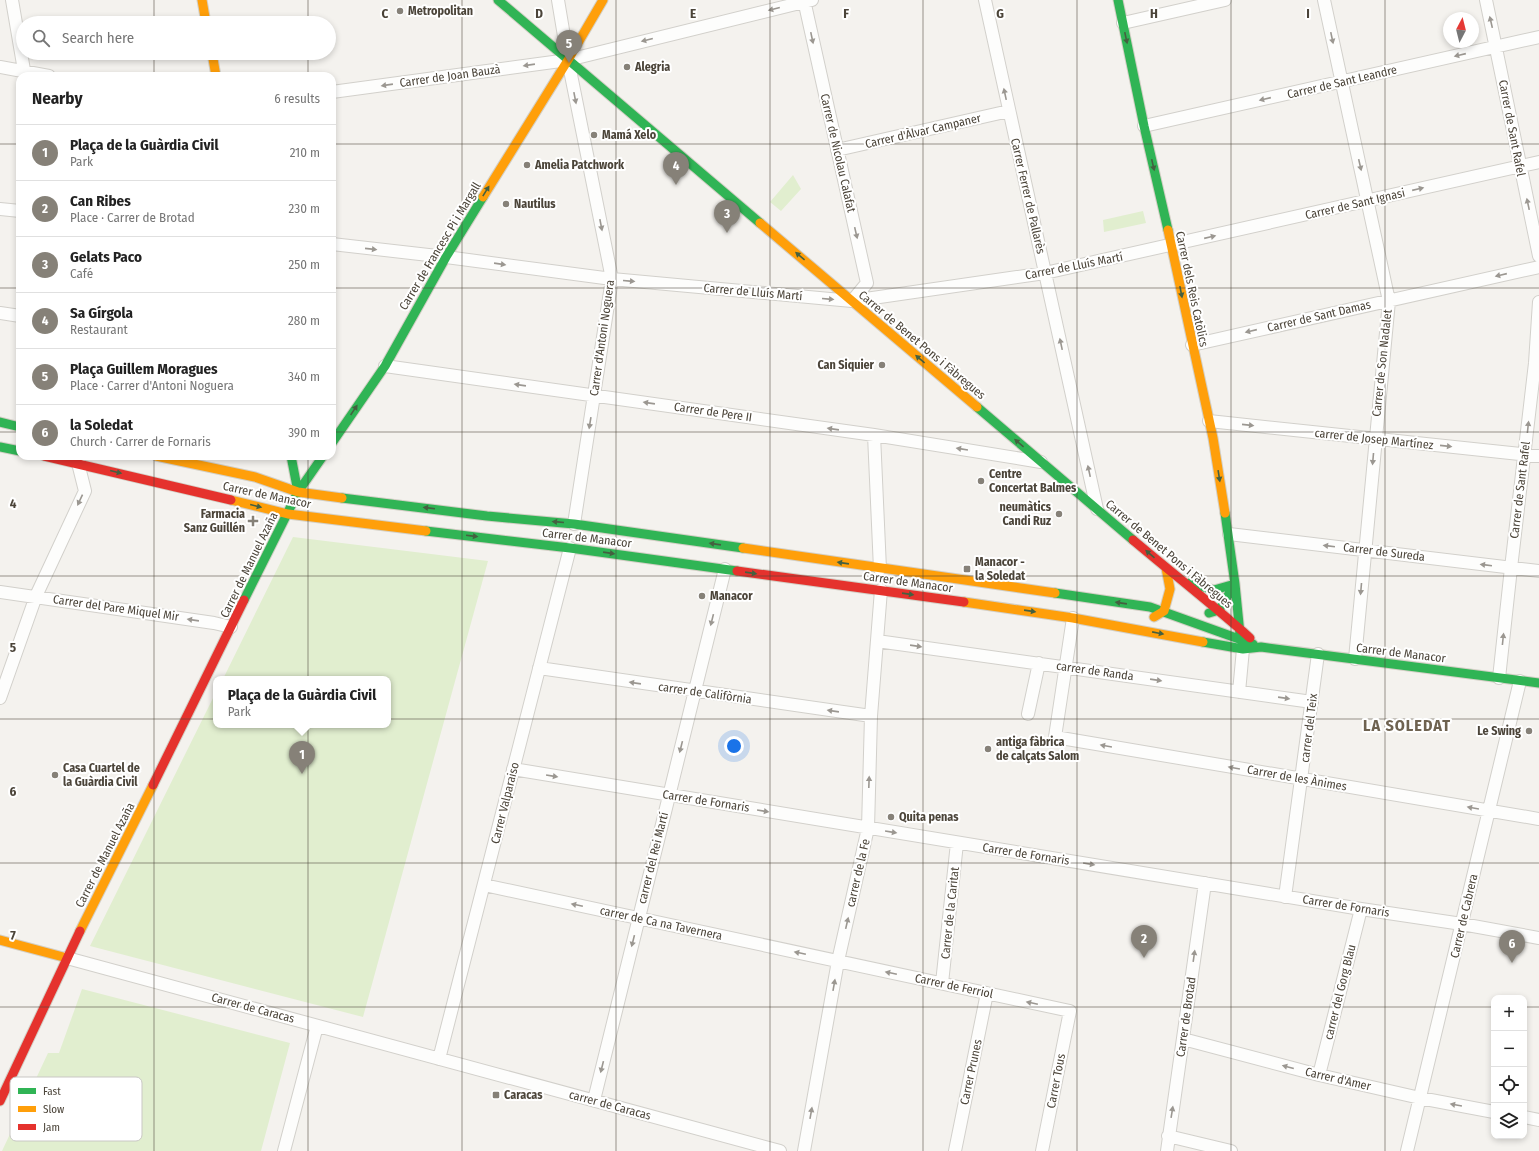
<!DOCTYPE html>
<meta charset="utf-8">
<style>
body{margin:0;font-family:"Fira Sans Condensed",sans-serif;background:#f2f2f2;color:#222}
.controls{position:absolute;right:12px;bottom:12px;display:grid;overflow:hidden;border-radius:8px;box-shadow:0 2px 6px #0003}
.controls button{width:36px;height:36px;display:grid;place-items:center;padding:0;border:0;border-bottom:1px solid #e0e0e0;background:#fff;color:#222;font:20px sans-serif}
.compass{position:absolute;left:1443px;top:12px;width:36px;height:36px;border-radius:50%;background:#fff;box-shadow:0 2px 6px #0003;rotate:7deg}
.you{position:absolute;left:734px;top:746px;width:14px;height:14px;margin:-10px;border:3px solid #fff;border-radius:50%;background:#1a73e8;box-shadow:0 0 0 6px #1a73e833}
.badge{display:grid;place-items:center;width:26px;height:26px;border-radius:50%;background:#868178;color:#fff;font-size:13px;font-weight:700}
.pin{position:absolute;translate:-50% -33px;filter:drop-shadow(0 1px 2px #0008)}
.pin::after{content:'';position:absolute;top:21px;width:14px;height:12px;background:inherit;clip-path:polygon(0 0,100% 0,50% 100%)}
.popup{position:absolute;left:213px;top:676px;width:178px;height:52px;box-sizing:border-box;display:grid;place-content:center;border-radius:8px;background:#fff;filter:drop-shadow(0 1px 3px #0005);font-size:13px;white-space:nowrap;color:#767676}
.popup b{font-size:15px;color:#222}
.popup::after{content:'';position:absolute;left:50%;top:100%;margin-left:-8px;border:8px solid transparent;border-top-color:#fff}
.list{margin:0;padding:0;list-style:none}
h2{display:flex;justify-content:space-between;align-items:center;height:52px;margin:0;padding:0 16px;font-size:17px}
h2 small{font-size:13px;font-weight:400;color:#767676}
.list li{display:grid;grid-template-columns:26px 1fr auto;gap:12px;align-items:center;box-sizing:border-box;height:56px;padding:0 16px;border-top:1px solid #e0e0e0}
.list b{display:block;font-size:15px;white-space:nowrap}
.list p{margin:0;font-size:13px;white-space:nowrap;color:#767676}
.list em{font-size:13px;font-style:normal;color:#767676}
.icon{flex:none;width:22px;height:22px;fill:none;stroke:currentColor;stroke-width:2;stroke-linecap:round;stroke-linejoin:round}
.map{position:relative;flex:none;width:1539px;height:1151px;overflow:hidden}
.search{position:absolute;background:#fff;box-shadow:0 2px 6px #0003;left:16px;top:16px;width:320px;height:44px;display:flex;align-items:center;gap:10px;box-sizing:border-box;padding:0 14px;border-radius:22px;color:#767676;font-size:15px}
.panel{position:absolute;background:#fff;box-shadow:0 2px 6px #0003;left:16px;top:72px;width:320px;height:388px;border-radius:12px}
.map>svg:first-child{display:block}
.green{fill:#e1eecf}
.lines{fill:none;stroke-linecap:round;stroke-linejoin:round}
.street-casing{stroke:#d2d0cb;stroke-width:14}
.fast-casing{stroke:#d3cfc5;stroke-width:11}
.slow-casing{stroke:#d3cfc5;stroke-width:11}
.jam-casing{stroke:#d3cfc5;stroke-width:11}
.street{stroke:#fdfdfc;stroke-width:12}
.fast{stroke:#30b455;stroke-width:9}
.slow{stroke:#ff9f0a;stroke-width:9}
.jam{stroke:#e5322d;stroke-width:9}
.oneway{fill:#9b9791}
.oneway2{fill:#446040}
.grid{fill:none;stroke:#4b4439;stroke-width:1;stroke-opacity:0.55}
.poi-dot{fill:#868178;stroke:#fff;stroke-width:1.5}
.labels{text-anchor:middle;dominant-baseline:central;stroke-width:4;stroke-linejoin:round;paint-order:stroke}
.poi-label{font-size:12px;font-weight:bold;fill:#4b4439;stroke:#fff;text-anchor:start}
.street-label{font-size:12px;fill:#4b4439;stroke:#fff}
.district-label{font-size:16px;font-weight:bold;letter-spacing:1px;fill:#6e6250;stroke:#fff}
.key{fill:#fff;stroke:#c9c7c4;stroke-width:1}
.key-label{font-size:11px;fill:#4b4439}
.grid-label{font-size:13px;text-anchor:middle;font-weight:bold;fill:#4b4439;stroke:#fff;stroke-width:4;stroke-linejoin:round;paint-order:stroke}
</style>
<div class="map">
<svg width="1539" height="1151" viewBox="0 0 1539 1151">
<rect width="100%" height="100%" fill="#f4f2ee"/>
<path class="green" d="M793 175 801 189 781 211 770 202Z
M1143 211 1146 223 1104 232 1103 220Z
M293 537 488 561 363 1017 90 946 216 692V725H388V679H223Z
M82 989 290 1043 261 1151H2L48 1053H59Z"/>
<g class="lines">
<defs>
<path id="street" d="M12 0 25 76
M558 0 568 60 612 279 574 524
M804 0 867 283 852 301
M985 0 1097 509
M1324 0 1389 301 1355 659
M1486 0 1539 256
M1123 23 1225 0
M0 67 49 76
M332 92 568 60 812 0
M1144 126 1539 37
M837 150 1009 111
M0 209 20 211
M332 244 446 257 612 279 852 301 1045 273 1539 162
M0 313 20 316
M1192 345 1539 267
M385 366 874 435 1041 462
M1209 421 1539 456
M874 435 880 569
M1229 534 1539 571
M0 592 214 623 231 627
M1073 618 1055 737 1539 819
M877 641 1312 702
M539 668 871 716
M1499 678 1511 568 1535 363 1539 302
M1239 692 1243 649
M0 698 36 596 85 491 78 463 79 457
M1028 714 1039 663
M513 769 1361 909 1462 924 1539 938
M484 885 1070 1011 1042 1151
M1285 897 1318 654
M67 958 780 1151
M942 983 957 843
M1183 1039 1319 1075 1420 1098 1494 1112
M439 1059 570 548
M1319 1075 1361 909
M594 1100 725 569
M1524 1117 1539 1120
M1168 1136 1231 1151
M284 1151 317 1026
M804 1151 838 961 868 828 871 716 881 590
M955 1151 987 993
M1167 1151 1205 883
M1407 1151 1520 681"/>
<path id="fast" d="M498 0 760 223
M1118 0 1144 126 1168 230
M977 407 1133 540
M0 422 20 427
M332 443 385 366 446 257 483 197
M0 447 20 451
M291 456 298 492
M342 498 487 516 574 524 743 548
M426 531 570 548 737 571
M1190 583 1214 590 1235 584 1240 634
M1055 593 1150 607 1253 644
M244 600 298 492 323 456
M1209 613 1219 610 1235 584 1225 513
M1203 642 1243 649 1261 647 1539 683"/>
<path id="slow" d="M202 0 206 23
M212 53 216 76
M483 197 568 60 603 0
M760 223 977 407
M1168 230 1213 438 1225 513
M156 456 255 477 298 492 342 498
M231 500 288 514 426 531
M743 548 1055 593
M964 602 1073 618 1203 642
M1154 617 1164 611 1170 589 1166 568
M80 931 153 785
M0 940 67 958"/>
<path id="jam" d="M44 456 231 500
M1133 540C1172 573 1212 604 1250 638
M737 571 964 602
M153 785 244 600
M0 1101 80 931"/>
</defs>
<use href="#street" class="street-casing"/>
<use href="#fast" class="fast-casing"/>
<use href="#slow" class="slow-casing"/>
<use href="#jam" class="jam-casing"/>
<use href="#street" class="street"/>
<use href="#fast" class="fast"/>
<use href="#slow" class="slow"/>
<use href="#jam" class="jam"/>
</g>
<defs><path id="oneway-solid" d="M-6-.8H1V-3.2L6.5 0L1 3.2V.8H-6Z"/></defs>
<g class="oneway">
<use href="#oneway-solid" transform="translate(774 9) rotate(166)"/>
<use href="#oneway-solid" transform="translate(1491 22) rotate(-103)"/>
<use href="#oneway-solid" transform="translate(812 38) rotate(78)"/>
<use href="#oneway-solid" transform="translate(1332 38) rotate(78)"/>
<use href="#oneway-solid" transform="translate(647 40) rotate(166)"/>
<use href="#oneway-solid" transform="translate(1460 55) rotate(167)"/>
<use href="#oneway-solid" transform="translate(529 65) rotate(172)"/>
<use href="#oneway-solid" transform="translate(387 85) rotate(172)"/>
<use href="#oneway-solid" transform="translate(1005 94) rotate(-102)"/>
<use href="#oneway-solid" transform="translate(575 98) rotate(79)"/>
<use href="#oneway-solid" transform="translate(1265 99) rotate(167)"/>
<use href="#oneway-solid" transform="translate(1360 165) rotate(77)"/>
<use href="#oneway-solid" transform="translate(1418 189) rotate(-13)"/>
<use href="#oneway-solid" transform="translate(1528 204) rotate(-102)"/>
<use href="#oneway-solid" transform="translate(601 225) rotate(79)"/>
<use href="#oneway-solid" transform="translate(856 233) rotate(77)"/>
<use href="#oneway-solid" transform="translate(1210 237) rotate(-13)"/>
<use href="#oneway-solid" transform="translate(371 249) rotate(6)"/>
<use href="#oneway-solid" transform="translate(500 264) rotate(8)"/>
<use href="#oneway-solid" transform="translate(1501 275) rotate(167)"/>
<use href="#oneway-solid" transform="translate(629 281) rotate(5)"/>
<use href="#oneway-solid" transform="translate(828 299) rotate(5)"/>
<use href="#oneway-solid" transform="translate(1251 331) rotate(167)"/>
<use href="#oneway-solid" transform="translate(1061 344) rotate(-102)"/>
<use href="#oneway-solid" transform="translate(520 385) rotate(-172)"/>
<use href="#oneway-solid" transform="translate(649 403) rotate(-172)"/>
<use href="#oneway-solid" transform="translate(590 423) rotate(99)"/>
<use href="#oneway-solid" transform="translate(1248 425) rotate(6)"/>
<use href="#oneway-solid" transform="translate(1528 427) rotate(-84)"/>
<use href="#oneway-solid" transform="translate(833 429) rotate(-172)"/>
<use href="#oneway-solid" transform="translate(1446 446) rotate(6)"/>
<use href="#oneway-solid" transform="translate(962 449) rotate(-171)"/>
<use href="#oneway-solid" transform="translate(1373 459) rotate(95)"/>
<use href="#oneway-solid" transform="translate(1089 471) rotate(-102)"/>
<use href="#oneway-solid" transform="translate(80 500) rotate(115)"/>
<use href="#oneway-solid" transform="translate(1329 546) rotate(-173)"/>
<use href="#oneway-solid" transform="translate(1486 565) rotate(-173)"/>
<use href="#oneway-solid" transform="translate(1361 589) rotate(95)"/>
<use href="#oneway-solid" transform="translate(193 620) rotate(-172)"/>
<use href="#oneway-solid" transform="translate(712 620) rotate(104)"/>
<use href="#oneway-solid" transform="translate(1503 639) rotate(-84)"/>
<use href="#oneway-solid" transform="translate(916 646) rotate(8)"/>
<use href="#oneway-solid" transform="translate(1156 680) rotate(8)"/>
<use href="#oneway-solid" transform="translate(635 683) rotate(-172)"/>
<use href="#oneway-solid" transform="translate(1284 698) rotate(8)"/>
<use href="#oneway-solid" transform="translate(833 711) rotate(-172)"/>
<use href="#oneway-solid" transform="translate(1106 746) rotate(-170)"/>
<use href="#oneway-solid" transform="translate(681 747) rotate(104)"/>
<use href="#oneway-solid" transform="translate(1234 768) rotate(-170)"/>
<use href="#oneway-solid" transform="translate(552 776) rotate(9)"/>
<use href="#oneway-solid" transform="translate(869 782) rotate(-88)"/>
<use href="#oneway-solid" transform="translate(1473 808) rotate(-170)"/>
<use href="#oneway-solid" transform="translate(763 811) rotate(9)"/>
<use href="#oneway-solid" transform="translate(891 832) rotate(9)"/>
<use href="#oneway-solid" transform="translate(1089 864) rotate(9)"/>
<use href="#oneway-solid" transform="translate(577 905) rotate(-168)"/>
<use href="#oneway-solid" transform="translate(847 923) rotate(-77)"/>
<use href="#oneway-solid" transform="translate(633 941) rotate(104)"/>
<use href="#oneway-solid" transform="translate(800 953) rotate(-168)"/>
<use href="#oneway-solid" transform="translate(1194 956) rotate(-82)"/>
<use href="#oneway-solid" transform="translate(891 973) rotate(-168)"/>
<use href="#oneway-solid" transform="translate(834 985) rotate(-80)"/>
<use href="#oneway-solid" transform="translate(1032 1003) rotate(-168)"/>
<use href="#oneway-solid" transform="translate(602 1067) rotate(104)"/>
<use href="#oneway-solid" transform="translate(1288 1067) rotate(-165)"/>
<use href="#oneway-solid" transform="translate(1456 1105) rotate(-170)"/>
<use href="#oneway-solid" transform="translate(1172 1112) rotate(-81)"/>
<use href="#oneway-solid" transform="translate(811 1113) rotate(-80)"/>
</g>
<g class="oneway2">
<use href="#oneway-solid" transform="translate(1126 38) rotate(78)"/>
<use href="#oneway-solid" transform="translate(1153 165) rotate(77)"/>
<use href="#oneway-solid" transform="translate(486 191) rotate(-58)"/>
<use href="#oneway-solid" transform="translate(800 256) rotate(-140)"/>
<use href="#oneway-solid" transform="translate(1181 292) rotate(79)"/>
<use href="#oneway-solid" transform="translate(920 359) rotate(-140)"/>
<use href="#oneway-solid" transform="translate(354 410) rotate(-56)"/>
<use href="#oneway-solid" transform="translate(1019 443) rotate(-140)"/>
<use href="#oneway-solid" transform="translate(116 472) rotate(14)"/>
<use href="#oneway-solid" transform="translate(1219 476) rotate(81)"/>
<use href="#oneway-solid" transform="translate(256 506) rotate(14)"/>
<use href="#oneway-solid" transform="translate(429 508) rotate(-173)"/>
<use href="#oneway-solid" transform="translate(558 522) rotate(-175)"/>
<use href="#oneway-solid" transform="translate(472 536) rotate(7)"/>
<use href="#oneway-solid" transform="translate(715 544) rotate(-172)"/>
<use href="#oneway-solid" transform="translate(609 553) rotate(8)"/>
<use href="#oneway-solid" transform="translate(1150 554) rotate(-139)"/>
<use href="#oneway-solid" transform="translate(843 563) rotate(-172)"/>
<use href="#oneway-solid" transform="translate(751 573) rotate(8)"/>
<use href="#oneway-solid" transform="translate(908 594) rotate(8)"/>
<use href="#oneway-solid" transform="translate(1121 603) rotate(-172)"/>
<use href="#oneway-solid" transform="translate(1030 611) rotate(8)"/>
<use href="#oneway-solid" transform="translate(1158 633) rotate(11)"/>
</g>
<path class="grid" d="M154 0V23M308 0V23M462 0V1151M616 0V1151M770 0V1151M923 0V1151M1077 0V1151M1231 0V1151M1385 0V1151M154 53V76M308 53V76M0 144H20M332 144H1539M0 288H20M332 288H1539M0 432H20M332 432H1539M154 456V1151M308 456V1151M0 576H1539M0 719H1539M0 863H1539M0 1007H1494M1524 1007H1539"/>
<g class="poi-dot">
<circle cx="400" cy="11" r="4"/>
<circle cx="627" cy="67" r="4"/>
<circle cx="594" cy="135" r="4"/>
<circle cx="527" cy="165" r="4"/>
<circle cx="506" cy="204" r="4"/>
<circle cx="882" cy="365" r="4"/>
<circle cx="981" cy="481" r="4"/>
<circle cx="1059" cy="514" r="4"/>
<path d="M251 515h4v4h4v4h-4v4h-4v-4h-4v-4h4z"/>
<rect x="963" y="565" width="8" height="8" rx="2"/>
<circle cx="702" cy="596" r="4"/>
<circle cx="1529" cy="731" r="4"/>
<circle cx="988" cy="749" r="4"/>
<circle cx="55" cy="775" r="4"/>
<circle cx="891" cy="817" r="4"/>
<rect x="492" y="1091" width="8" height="8" rx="2"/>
</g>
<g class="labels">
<g class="poi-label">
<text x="408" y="11">Metropolitan</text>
<text x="635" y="67">Alegria</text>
<text x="602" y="135">Mamá Xelo</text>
<text x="535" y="165">Amelia Patchwork</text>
<text x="514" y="204">Nautilus</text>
<text x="874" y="365" text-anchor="end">Can Siquier</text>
<text x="989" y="474">Centre<tspan x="989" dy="14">Concertat Balmes</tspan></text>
<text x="1051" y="507" text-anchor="end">neumàtics<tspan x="1051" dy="14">Candi Ruz</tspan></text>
<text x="245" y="514" text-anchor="end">Farmacia<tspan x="245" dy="14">Sanz Guillén</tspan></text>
<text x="975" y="562">Manacor -<tspan x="975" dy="14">la Soledat</tspan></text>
<text x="710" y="596">Manacor</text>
<text x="1521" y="731" text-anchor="end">Le Swing</text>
<text x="996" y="742">antiga fàbrica<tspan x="996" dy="14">de calçats Salom</tspan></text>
<text x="63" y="768">Casa Cuartel de<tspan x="63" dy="14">la Guàrdia Civil</tspan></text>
<text x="899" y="817">Quita penas</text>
<text x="504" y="1095">Caracas</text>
</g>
<g class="street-label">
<text transform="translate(450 76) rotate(-8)">Carrer de Joan Bauzà</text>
<text transform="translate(1342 82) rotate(-13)">Carrer de Sant Leandre</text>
<text transform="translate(1512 128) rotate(79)">Carrer de Sant Rafel</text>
<text transform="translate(923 131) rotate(-13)">Carrer d'Àlvar Campaner</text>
<text transform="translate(838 153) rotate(77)">Carrer de Nicolau Calafat</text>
<text transform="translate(1028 196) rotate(77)">Carrer Ferrer de Pallarès</text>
<text transform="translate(1355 204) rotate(-13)">Carrer de Sant Ignasi</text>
<text transform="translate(440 246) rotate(-59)">Carrer de Francesc Pi i Margall</text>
<text transform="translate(1074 266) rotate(-11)">Carrer de Lluís Martí</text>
<text transform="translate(1192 289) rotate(78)">Carrer dels Reis Catòlics</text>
<text transform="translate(753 292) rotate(5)">Carrer de Lluís Martí</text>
<text transform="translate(1319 316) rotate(-13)">Carrer de Sant Damas</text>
<text transform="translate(602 338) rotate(-82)">Carrer d'Antoni Noguera</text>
<text transform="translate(922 345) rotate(40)">Carrer de Benet Pons i Fàbregues</text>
<text transform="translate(1382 363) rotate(-84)">Carrer de Son Nadalet</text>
<text transform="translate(713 412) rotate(8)">Carrer de Pere II</text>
<text transform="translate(1374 439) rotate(6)">carrer de Josep Martínez</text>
<text transform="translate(1520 490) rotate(-83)">Carrer de Sant Rafel</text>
<text transform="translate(267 495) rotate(12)">Carrer de Manacor</text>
<text transform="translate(587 538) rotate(7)">Carrer de Manacor</text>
<text transform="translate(1384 552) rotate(7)">Carrer de Sureda</text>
<text transform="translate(1169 554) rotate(40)">Carrer de Benet Pons i Fàbregues</text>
<text transform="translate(249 565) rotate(-64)">Carrer de Manuel Azaña</text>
<text transform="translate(908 582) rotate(8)">Carrer de Manacor</text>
<text transform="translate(116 608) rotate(8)">Carrer del Pare Miquel Mir</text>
<text transform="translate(1401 653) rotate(7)">Carrer de Manacor</text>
<text transform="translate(1095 671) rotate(8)">carrer de Randa</text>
<text transform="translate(705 693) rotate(8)">carrer de Califòrnia</text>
<text transform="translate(1309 728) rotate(-83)">carrer del Teix</text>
<text transform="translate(1297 778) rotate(10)">Carrer de les Ànimes</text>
<text transform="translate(706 801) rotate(9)">Carrer de Fornaris</text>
<text transform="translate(505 803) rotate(-76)">Carrer Valparaiso</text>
<text transform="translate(1026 854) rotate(9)">Carrer de Fornaris</text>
<text transform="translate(105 855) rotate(-63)">Carrer de Manuel Azaña</text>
<text transform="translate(653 858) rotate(-76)">carrer del Rei Martí</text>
<text transform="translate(858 873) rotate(-77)">carrer de la Fe</text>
<text transform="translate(1346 906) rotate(9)">Carrer de Fornaris</text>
<text transform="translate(950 913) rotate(-84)">Carrer de la Caritat</text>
<text transform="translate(1464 916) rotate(-77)">Carrer de Cabrera</text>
<text transform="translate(661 923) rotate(12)">carrer de Ca na Tavernera</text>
<text transform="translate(954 986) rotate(12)">Carrer de Ferriol</text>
<text transform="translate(1340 992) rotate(-76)">carrer del Gorg Blau</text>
<text transform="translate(253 1008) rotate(15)">Carrer de Caracas</text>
<text transform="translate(1186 1017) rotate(-82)">Carrer de Brotad</text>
<text transform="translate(971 1072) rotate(-78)">Carrer Prunes</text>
<text transform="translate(1338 1079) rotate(13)">Carrer d'Amer</text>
<text transform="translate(1056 1081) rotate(-79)">Carrer Tous</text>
<text transform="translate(610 1105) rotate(15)">carrer de Caracas</text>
</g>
<g class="district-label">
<text x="1407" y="725">LA SOLEDAT</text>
</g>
</g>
<rect x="10" y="1077" width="132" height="64" rx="6" class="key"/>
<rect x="18" y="1088" width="18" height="6" fill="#30b455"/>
<rect x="18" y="1106" width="18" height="6" fill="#ff9f0a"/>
<rect x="18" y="1124" width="18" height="6" fill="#e5322d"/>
<g class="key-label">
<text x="43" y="1095">Fast</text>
<text x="43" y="1113">Slow</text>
<text x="43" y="1131">Jam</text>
</g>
<g class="grid-label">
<text x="385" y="18">C</text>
<text x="539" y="18">D</text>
<text x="693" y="18">E</text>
<text x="846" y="18">F</text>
<text x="1000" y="18">G</text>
<text x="1154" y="18">H</text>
<text x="1308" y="18">I</text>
<text x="13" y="508">4</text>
<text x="13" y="652">5</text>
<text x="13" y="796">6</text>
<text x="13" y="940">7</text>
</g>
</svg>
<div class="controls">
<button>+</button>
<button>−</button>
<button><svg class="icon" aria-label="locate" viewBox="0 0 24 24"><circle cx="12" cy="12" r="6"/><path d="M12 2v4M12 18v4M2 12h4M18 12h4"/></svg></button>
<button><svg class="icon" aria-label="layers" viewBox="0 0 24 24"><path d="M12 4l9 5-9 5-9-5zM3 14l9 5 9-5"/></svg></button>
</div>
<svg class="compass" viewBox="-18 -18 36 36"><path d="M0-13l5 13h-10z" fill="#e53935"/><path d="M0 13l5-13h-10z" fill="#767676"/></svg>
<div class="you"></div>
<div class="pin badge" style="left:302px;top:774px">1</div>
<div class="popup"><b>Plaça de la Guàrdia Civil</b>Park</div>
<div class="pin badge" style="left:1144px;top:958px">2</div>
<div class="pin badge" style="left:727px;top:233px">3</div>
<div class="pin badge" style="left:676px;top:185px">4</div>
<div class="pin badge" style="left:569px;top:63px">5</div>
<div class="pin badge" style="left:1512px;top:963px">6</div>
<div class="search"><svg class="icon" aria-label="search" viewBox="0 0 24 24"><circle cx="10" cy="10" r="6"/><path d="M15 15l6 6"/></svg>Search here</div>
<section class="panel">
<h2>Nearby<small>6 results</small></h2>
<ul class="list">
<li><span class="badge">1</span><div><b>Plaça de la Guàrdia Civil</b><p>Park</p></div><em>210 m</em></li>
<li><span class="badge">2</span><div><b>Can Ribes</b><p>Place · Carrer de Brotad</p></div><em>230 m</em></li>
<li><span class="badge">3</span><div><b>Gelats Paco</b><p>Café</p></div><em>250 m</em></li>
<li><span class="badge">4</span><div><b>Sa Gírgola</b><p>Restaurant</p></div><em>280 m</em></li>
<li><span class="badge">5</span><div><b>Plaça Guillem Moragues</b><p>Place · Carrer d'Antoni Noguera</p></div><em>340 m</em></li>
<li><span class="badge">6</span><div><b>la Soledat</b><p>Church · Carrer de Fornaris</p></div><em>390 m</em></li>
</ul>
</section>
</div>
